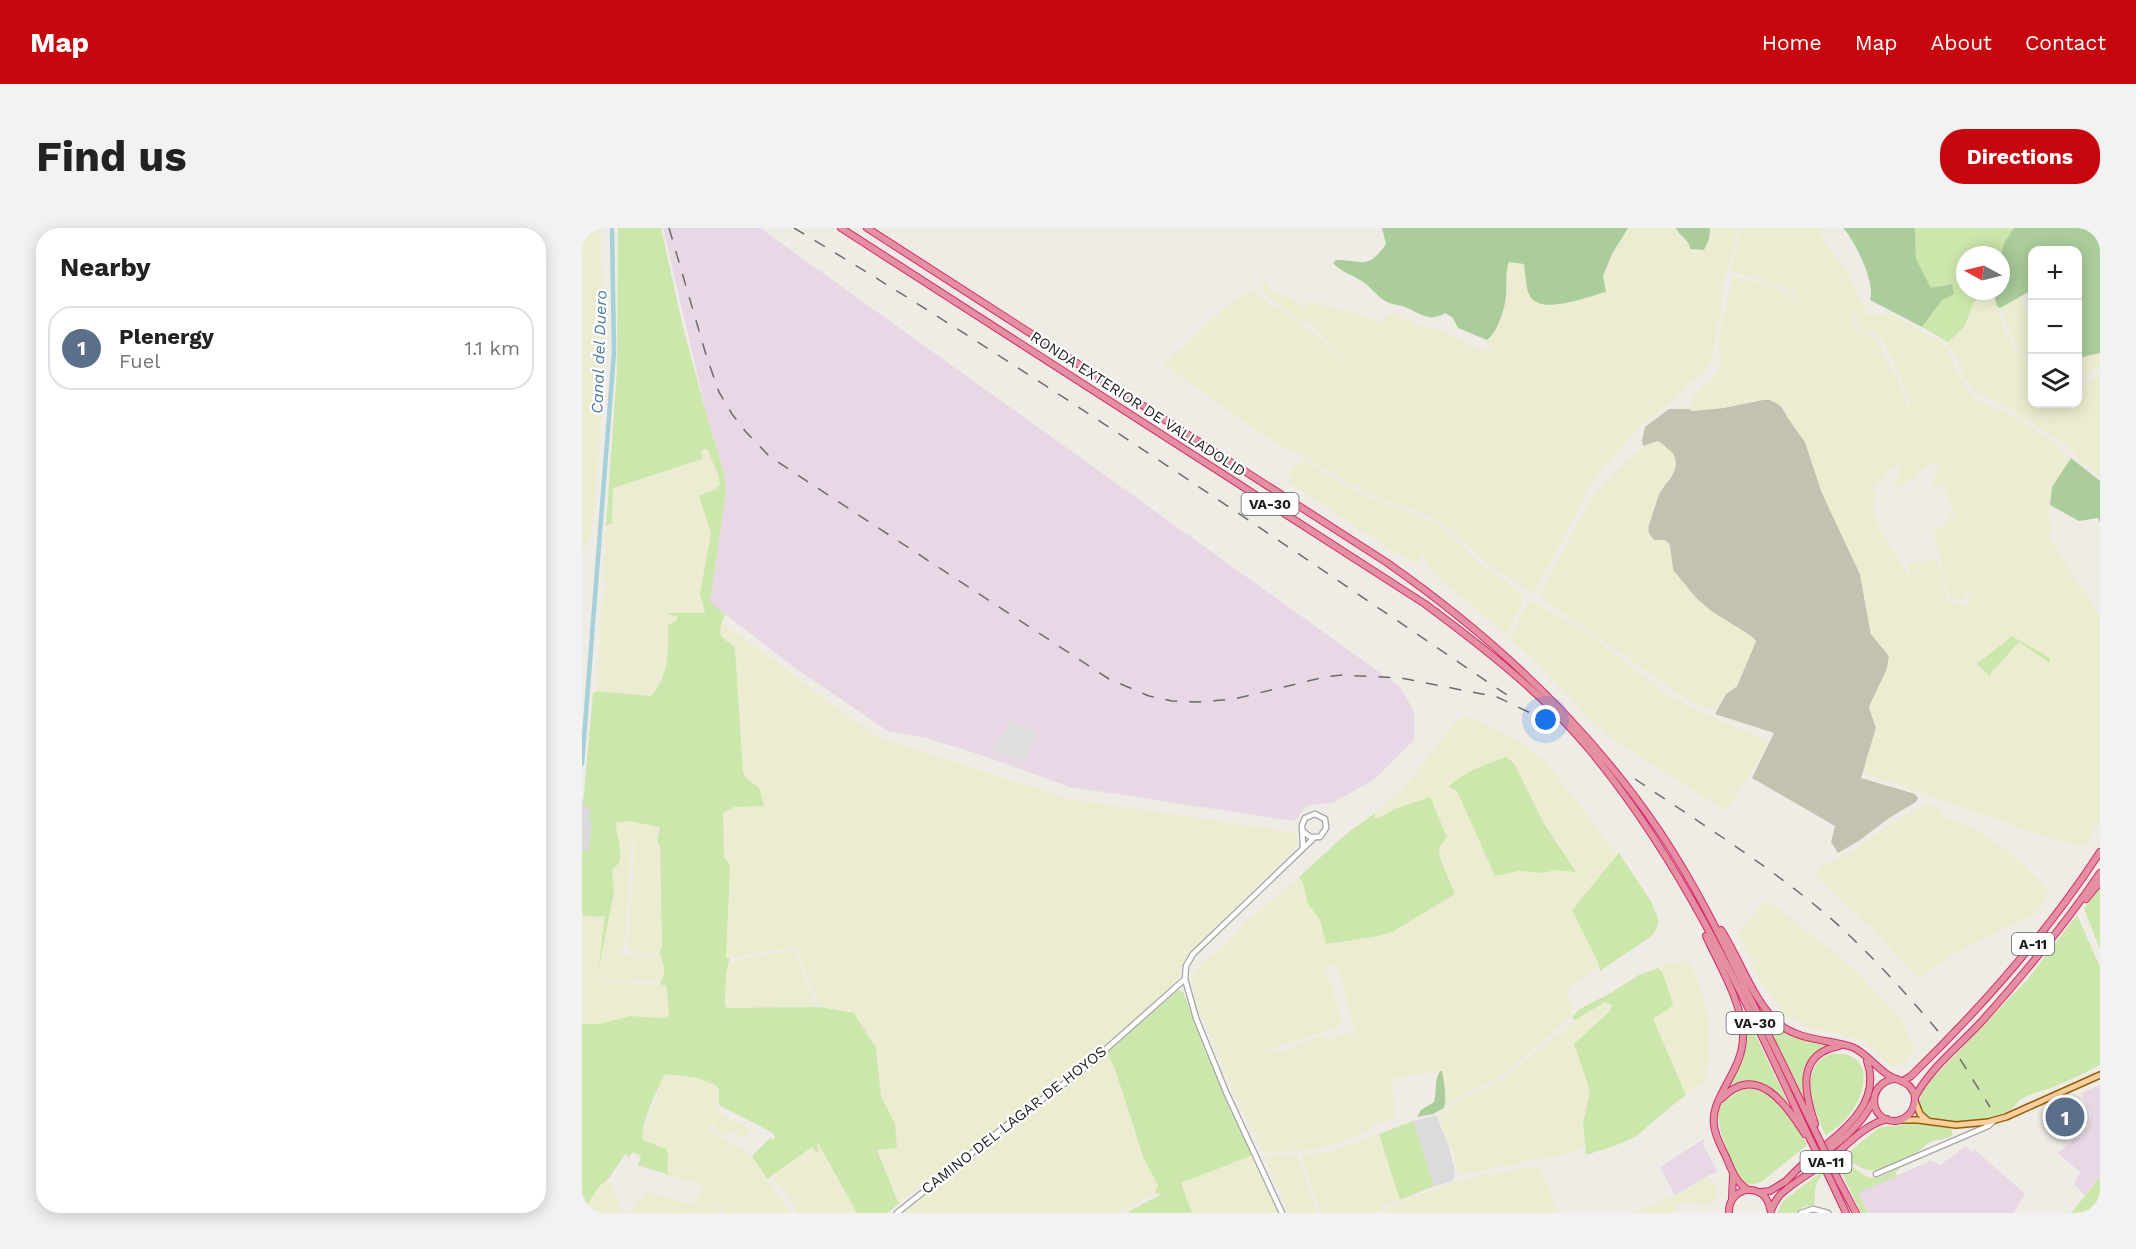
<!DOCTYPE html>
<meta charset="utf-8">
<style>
body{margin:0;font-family:"Work Sans",sans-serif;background:#f2f2f2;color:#222}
.controls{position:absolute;right:18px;top:18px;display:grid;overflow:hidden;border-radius:12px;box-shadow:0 3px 15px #0003}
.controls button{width:54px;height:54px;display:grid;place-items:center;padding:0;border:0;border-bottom:2px solid #e0e0e0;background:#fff;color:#222;font:30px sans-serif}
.compass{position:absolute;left:1374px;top:18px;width:54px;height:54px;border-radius:50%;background:#fff;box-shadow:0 3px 15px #0003;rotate:277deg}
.you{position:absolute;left:964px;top:492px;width:21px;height:21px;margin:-15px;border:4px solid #fff;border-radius:50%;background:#1a73e8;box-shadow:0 0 0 9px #1a73e833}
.badge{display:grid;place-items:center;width:39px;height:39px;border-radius:50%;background:#c6070e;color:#fff;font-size:20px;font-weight:700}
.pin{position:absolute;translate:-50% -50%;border:3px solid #fff;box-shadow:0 2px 6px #0006}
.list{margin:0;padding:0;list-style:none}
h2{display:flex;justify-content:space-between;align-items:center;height:78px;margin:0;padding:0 24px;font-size:26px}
h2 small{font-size:20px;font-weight:400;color:#767676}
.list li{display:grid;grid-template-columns:39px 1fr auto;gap:18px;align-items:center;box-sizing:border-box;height:84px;margin:0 12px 12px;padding:0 12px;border:2px solid #e0e0e0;border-radius:24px}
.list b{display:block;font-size:22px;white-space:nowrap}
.list p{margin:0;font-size:20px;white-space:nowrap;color:#767676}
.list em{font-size:20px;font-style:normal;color:#767676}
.icon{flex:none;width:33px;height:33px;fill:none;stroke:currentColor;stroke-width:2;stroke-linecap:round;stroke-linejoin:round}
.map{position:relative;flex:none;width:1518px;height:985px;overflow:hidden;border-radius:24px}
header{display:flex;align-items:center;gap:36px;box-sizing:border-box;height:84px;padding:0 30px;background:#c6070e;color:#fff}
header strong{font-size:28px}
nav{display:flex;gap:33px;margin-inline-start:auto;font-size:21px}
.intro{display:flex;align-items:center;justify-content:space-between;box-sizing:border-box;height:144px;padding:0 36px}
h1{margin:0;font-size:42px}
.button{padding:15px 27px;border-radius:24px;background:#c6070e;color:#fff;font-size:21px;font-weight:700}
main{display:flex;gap:36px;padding:0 36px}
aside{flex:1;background:#fff;border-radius:24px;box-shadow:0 3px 15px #0003}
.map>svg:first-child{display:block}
.residential{fill:#dcdbdb}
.commercial{fill:#efd4d4}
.industrial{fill:#e8d7e5}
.construction{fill:#c3c2b0}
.farmland{fill:#ecedd0;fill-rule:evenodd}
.grass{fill:#cce7ac}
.forest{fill:#abcd9b}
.parking{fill:#dedede}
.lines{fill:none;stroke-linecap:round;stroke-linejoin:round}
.canal{stroke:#a6d1db;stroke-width:4.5}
.minor-casing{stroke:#a5a5a5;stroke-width:7}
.major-casing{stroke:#945f05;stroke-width:8}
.highway-casing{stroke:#d52a6b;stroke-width:8}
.minor{stroke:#fff;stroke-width:4.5}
.major{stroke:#f9cfa0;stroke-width:5}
.highway{stroke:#e48fa2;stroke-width:6}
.rail{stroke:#6c6c6c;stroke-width:1.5;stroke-dasharray:12 12;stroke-linecap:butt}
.highway-bridge-casing{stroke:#d52a6b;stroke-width:8;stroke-linecap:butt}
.highway-bridge{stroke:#e48fa2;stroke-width:6}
.labels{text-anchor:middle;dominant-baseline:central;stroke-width:4.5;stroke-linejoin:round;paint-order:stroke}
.shield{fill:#fff;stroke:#626262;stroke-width:1.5}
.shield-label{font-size:14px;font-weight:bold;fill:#1e1e1e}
.street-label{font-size:15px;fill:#1e1e1e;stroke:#fff}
.water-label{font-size:16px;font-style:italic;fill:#4b7aa3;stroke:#fff}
</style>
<header>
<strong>Map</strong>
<nav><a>Home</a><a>Map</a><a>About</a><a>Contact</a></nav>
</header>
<div class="intro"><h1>Find us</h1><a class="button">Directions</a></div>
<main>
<aside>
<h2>Nearby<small></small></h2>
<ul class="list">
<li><span class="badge" style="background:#5c6f8a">1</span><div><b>Plenergy</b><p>Fuel</p></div><em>1.1 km</em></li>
</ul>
</aside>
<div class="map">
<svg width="1518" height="985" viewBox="0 0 1518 985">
<rect width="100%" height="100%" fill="#efebe5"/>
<path class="residential" d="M0 571 10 573 12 599 0 666Z
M854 887 866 916 873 943 872 949 869 954 852 958 831 893Z"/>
<path class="commercial" d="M1484 873 1496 899 1482 905 1470 878Z"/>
<path class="industrial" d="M81 0H178L818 459 832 483V512L793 551 752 574 724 578 713 593 488 559 399 527 345 510 306 503 213 440 128 374 144 264 142 244 126 192Z
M1518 857V949L1503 967 1492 956 1498 944 1476 925 1491 912 1500 909 1509 893V885L1499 865Z
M1122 911 1121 917 1135 942 1132 946H1129L1093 967 1078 939Z
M1384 918 1390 924 1392 921 1443 966 1431 985H1286L1276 965 1348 933 1358 937Z"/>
<path class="construction" d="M1186 171 1198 177 1223 214 1240 265 1278 346 1289 406 1307 428 1305 441 1287 479 1294 500 1293 505 1279 550 1333 566 1336 570 1334 574 1307 590 1278 612 1256 625 1249 614 1253 598 1170 550 1192 505 1133 486 1144 466 1155 458 1174 413 1169 408 1129 383 1114 370 1091 342 1088 318 1082 312H1072L1065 303 1077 266 1080 259 1089 250 1094 237 1093 230 1082 217 1076 213 1061 218 1060 212 1063 199 1087 181H1107L1110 183 1141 180Z"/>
<path class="farmland" d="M0 0H19L20 78 24 121 12 287 10 305 0 321Z
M1046 0H1094L1096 5 1108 17 1109 25 1122 22 1127 11 1128 0H1157L1141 56 1139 79 1129 133 1125 141 1106 156 1086 177 1060 196 1015 247 1006 261 980 313 952 364H947L908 338 889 320 850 289 798 271 770 257 721 228 700 219 649 185 582 136 640 82 661 67 669 63 735 108 769 137 728 95 716 92 683 67 680 58 682 51 689 64 702 67 727 81 724 75 730 74 763 82 798 94 810 84 838 98 863 104 892 120 914 122 903 114 910 108 925 53V40L927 34 942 35 947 68 977 77 1024 64 1021 48 1030 26Z
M1159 0H1236L1242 13 1263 39 1280 75 1288 83 1279 82V85L1291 87 1309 86 1360 114 1369 128 1374 143 1392 170 1442 194 1469 213 1489 230 1469 263 1467 286 1469 302 1467 309 1518 389V591L1505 616 1484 615 1442 601 1283 545V536L1294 500 1287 479 1305 441 1307 428 1289 406 1278 346 1240 265 1223 214 1205 189 1203 182 1191 172H1178L1141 180 1110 183 1107 181 1112 167 1132 149 1139 139 1137 110 1150 50 1154 49 1192 59 1206 66 1212 72V64L1149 42ZM1272 83 1276 100 1293 106 1301 112 1326 167 1328 173 1325 181 1324 170 1296 114 1291 109 1273 102ZM1320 234 1311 265 1321 256 1332 250 1343 238 1350 235 1356 238 1350 259 1354 257 1363 261 1374 293 1366 282V293L1363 297 1351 304 1366 366 1372 371 1379 372 1387 364 1388 371 1383 378 1371 376 1365 371 1358 342 1355 334 1352 332 1329 334 1327 336V345L1335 361 1297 300 1291 280 1294 257 1304 245ZM1433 409 1468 430V434L1437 414 1408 448 1395 436Z
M1406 63H1411L1421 98 1431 117 1445 135 1446 133 1434 118 1418 80 1438 69 1450 97V137H1447L1450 140V176H1496V160L1518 146V248L1498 234 1494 225 1480 214 1424 179 1394 165 1382 148 1375 131 1364 113 1366 114 1392 74Z
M1518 125V140L1514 139 1496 156V130Z
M1076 213 1091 225 1093 230V242L1077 266 1066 298 1067 306 1072 312H1082L1087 315 1091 342 1114 370 1129 383 1169 408 1174 413 1155 458 1144 466 1134 482 1125 481 1107 473 957 368 1011 267 1038 239 1062 218Z
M124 220 136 246 138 256 134 261 117 268 129 305 118 365 124 385 88 387 96 389 94 394 86 397 87 422 84 441 75 462 69 468 15 463 20 373 22 360 28 354H21L22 325 25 321 22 313 23 303 30 295 31 260 120 231 119 223Z
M722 233 780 267 855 295 900 338 930 358 939 366 941 374 924 407 849 343 841 325 837 336 814 325 707 254 708 247 713 237Z
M948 373 977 388 1010 408 1081 463 1122 486 1185 512 1184 521 1144 583 1024 507 1008 493 965 445 928 410 931 402 936 400V393L945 375Z
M141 395 295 509 487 571 710 604 715 607V618L604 728 596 749 591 757 538 804 475 856 470 855V861L359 945 316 974 295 922 313 895 299 869 296 827 272 785 238 779 214 719 144 730 148 638 142 628 141 585 152 579 181 577 173 555 166 552 161 544 153 420 139 408 138 401Z
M881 489 892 491 939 514 964 534 1036 627 990 682 1016 734V738L988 760 986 769 990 780 987 790 917 850 882 866 864 879 860 843 810 850 813 891 789 898V902L748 918 717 923 712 915 714 923 681 924 652 866 614 774 610 755 611 749 619 737 640 720 663 695 717 650 721 655 726 676 738 692 744 716 797 708 810 704 873 666 857 628 858 619 864 612 848 570 815 580 797 590 795 591 793 588V585L822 560 870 497ZM932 535 962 596 993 643 973 642 962 645 937 643 913 648 885 583 875 563 871 560 885 545ZM743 738H756L773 803 745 812 743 807 699 824 673 821H691L758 798 759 790Z
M1348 575 1364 590 1389 598 1426 623 1462 656 1466 666 1453 686 1376 723 1337 750 1292 703 1291 697H1286L1235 649 1234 645 1240 638 1267 625 1322 587Z
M47 592 78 599 76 610 80 721 77 725H51L46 720 53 615 50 611 42 716 41 722 37 725 47 728H78L82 736 83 746 79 752 19 753 18 754 81 756 85 762 87 789 18 796H0V687L18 689 23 687 18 735 32 665 30 641 36 637 38 632 36 604 33 595Z
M1184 673 1201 683 1272 741 1320 792 1333 822 1324 834 1318 838H1307L1283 814 1255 805 1226 800 1203 787 1180 756 1158 709V702Z
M209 722 213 724 234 779 145 780 144 745 148 734Z
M1101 733 1108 735 1118 758 1127 795 1125 847 1123 852 1104 867 1071 791 1091 776 1076 740 1086 736 1094 737Z
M1023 774 1030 777V780L1023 785 1006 855 1008 863 1001 896 1003 916 1001 919 985 926 877 947 871 923 860 900 858 891 859 886 882 869 918 853 993 792Z
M522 827 527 829 533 841 562 931 576 957 573 965 537 985H319L379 938 388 935 482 862Z
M83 846 115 850 134 857 138 870 136 884 168 901 163 909 146 904 144 909 131 902 134 896 131 894 126 903 166 924 209 985H143L131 969 140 985H49L53 976 65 964 111 977 119 962H124L117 956 87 947 85 942 87 932 80 919 61 912 59 909Z
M797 906 818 972 803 978 794 985H738L719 927 744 924Z
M234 911 249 935 275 985H214L213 979 192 950 191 947 230 919 235 923Z
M671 927 697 985H610L599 955Z
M684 927H715L735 985H706L685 934Z
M958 939 976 985H803L808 979 819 974 871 955 908 945 913 946 938 940Z
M1126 949 1132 954 1134 961V969L1126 978 1105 974 1097 976 1091 985H1050L1093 967Z
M24 954 29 955 41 985H0L18 957Z"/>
<path class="grass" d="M36 0H79L101 99 126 192 142 244 144 264 128 374 143 386 138 401 139 408 153 420 161 544 166 552 177 559 182 578 152 579 141 585 142 628 148 638 144 730H148L144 745 143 777 145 780 238 779 272 785 294 820 299 869 313 895 315 920 295 922 316 974H319L305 985H275L235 913 236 926 230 919 185 951 170 928 188 910 192 912 193 909 191 905 137 877V862L134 857 115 850 83 846C75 862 58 895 61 912L84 921C89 930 83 938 87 947L56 937 59 928 51 924 46 930 44 925 24 954 18 957 0 985V796H18L48 788 79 790 87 788 85 762 84 758 78 756C84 745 83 736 77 725L80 719 78 619 75 614 78 599 47 593 33 595C35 603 41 628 37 635 35 638 32 639 30 641L32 665 16 744 23 688 18 689 0 687V622L7 623 10 594 7 593 9 582 1 576 11 465 15 463 69 468C88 447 86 423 86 397L95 392V388L88 387 86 385H123L118 365 129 305 117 268 134 261 138 256 136 246 125 221H122L119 223 120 231 31 260 30 295 24 298 35 141Z
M1333 0H1432L1422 15 1419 27H1383V63H1406L1392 74 1382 99 1366 114 1340 99 1360 72 1349 60 1334 31Z
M1430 408 1468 430V435L1437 414 1410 444 1408 448 1395 436Z
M924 529 932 535 962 596 994 644 973 642 962 645 937 643 913 648 875 563 867 559C881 543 904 537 924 529Z
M848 569 865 609 858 619 857 628 873 666 810 704 797 708 744 716 738 692 726 676 721 655 717 649 763 607 793 585V590H797L815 580Z
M1037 625 1070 675 1077 694 1071 707 1018 743 1016 734 990 682Z
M1518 658V721L1502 681Z
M1495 687 1518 739V837C1504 844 1490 851 1476 857 1465 862 1452 864 1441 870 1436 872 1433 879 1428 882 1410 892 1360 901 1343 887 1334 879 1339 865 1344 857L1445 752Z
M1076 740 1080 744 1091 776 1089 779 1071 791 1104 867C1087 880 1072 892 1057 906 1048 914 1016 923 1004 927L1001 896 1008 863 992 816 1028 783 1030 777 1023 774 993 792 990 790 995 783 1003 778 1029 765 1057 747Z
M596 762 601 764 623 822 671 927 599 955 610 985H544L580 966 573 965 576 957 562 931 533 841 527 829 522 827Z
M1153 765 1211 885 1192 863 1177 855 1143 863C1170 823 1164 809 1153 765Z
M1178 776C1194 806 1216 812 1248 815 1218 834 1218 845 1225 879L1176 777Z
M1249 826C1291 822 1287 861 1268 886 1262 894 1252 901 1244 908 1232 884 1214 839 1249 826Z
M1165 860C1194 859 1214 894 1225 917L1179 954 1168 957C1156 951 1152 938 1147 927 1136 901 1125 867 1165 860Z
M831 893 852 958 818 972 797 906Z
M1335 895 1369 900 1371 907C1364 912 1357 911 1349 914 1343 917 1339 921 1334 925 1325 930 1299 942 1290 942 1276 943 1271 928 1256 935L1255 933 1298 899Z
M1262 937C1274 937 1281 951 1293 950 1302 949 1311 942 1320 940L1313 944 1315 948 1276 965 1286 985H1279L1257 939Z
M1238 945 1240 948C1231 956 1234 966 1232 977L1221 979 1214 985H1195L1201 973Z
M1518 949V985H1489L1490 984Z"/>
<path class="forest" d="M800 0H1046L1030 26 1021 48 1024 64C1007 68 958 88 948 68 944 62 943 43 942 36L927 34C923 44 925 57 924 68 923 81 915 105 905 112L876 100 871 90 863 85C846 96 836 83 820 78 812 76 806 76 799 70 791 64 787 57 778 52 768 46 759 44 751 35L754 32C781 32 785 43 804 16Z
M1094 0H1128L1127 11 1122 22 1108 21C1108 12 1097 8 1094 0Z
M1261 0H1333L1334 31 1349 60 1370 56 1372 66 1360 72 1340 99 1288 72C1294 56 1273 12 1261 0Z
M1432 0H1518V125L1496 130V22H1450V62L1418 80 1415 78 1411 63H1419V27L1422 15Z
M1489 230 1518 253V295L1516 290 1497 293 1468 277 1470 259Z
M858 843H860C862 855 865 868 862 880L851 886 835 889 839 882 852 874C855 863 852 852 858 843Z"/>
<path class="parking" d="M430 492 453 505 452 507 454 509 448 519 444 535 410 523Z"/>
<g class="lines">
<path class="canal" d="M0 536 32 124 30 0"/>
<defs>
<path id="minor" d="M721 619 720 597 723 590 733 586 743 591 744 600 738 609H728L722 604
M1294 946 1406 898 1413 892
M315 985 431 892 497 845 603 751
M700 985 644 864 614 790 603 751 604 738 611 726 732 610
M1219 985 1231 981 1246 985"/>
<path id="major" d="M1333 873 1338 886 1345 892
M1320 892H1336L1374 897 1406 894 1424 889 1518 847"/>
<path id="highway" d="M259 0 843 376C901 419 960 465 1006 520 1103 636 1165 776 1228 911
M285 0 804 334C910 408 1005 496 1078 604 1112 655 1139 709 1165 764 1189 811 1212 859 1235 907
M1504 671 1518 654
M1139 702C1158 731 1171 773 1196 795 1217 813 1245 811 1270 819 1283 824 1294 839 1306 847 1313 852 1323 852 1329 860 1333 865 1334 871 1332 877 1330 886 1321 893 1312 893 1286 892 1285 855 1312 851
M1124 708C1137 737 1160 774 1161 807 1162 843 1128 868 1132 897 1133 909 1140 920 1145 931 1150 943 1154 954 1165 961
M1321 853 1329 848C1400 779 1464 707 1518 624
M1333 869C1349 839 1377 818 1400 793 1442 746 1482 698 1518 645
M1139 871C1175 833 1204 877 1223 906
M1233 896C1222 864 1214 826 1257 818
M1227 936C1251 919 1278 901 1291 873
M1255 949 1274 985
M1249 953 1264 985
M1203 954C1210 947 1218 938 1227 931 1256 906 1301 878 1285 833
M1179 964 1188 963 1204 953
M1150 970 1151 948
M1189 983C1191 977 1194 972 1198 967 1211 954 1229 945 1244 934 1263 920 1281 897 1305 891
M1147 985C1146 957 1184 953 1188 981"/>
</defs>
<use href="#minor" class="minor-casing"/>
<use href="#major" class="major-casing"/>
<use href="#highway" class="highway-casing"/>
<use href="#minor" class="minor"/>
<use href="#major" class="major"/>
<use href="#highway" class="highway"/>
<path class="rail" d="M87 0 125 130 137 164 150 186 164 204 187 228 211 244 527 451 567 468 590 473 617 474 652 471 743 449 760 447 819 450 915 469 959 490
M212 0C457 147 691 309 928 469
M1053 551C1118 595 1186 637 1246 688 1286 723 1322 763 1356 803
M1378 831 1408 879"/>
<defs>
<path id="highway-bridge" d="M1235 907 1255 949
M1228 911 1249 953"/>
</defs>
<use href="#highway-bridge" class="highway-bridge-casing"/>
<use href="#highway-bridge" class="highway-bridge"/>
</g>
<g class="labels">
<g class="shield">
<rect x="659.5" y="265" width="57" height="22" rx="4.5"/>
<rect x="1430" y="705" width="42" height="22" rx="4.5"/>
<rect x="1144.5" y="784" width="57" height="22" rx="4.5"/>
<rect x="1218.5" y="923" width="51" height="22" rx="4.5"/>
</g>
<g class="shield-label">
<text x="688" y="276">VA-30</text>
<text x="1451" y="716">A-11</text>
<text x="1173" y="795">VA-30</text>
<text x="1244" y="934">VA-11</text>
</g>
<g class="street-label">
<text transform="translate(556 176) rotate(33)">RONDA EXTERIOR DE VALLADOLID</text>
<text transform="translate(432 892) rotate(-38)">CAMINO DEL LAGAR DE HOYOS</text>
</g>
<g class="water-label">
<text transform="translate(17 124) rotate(-88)">Canal del Duero</text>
</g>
</g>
</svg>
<div class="controls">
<button>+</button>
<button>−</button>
<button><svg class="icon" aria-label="layers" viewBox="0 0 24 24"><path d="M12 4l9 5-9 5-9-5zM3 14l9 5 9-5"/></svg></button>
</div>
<svg class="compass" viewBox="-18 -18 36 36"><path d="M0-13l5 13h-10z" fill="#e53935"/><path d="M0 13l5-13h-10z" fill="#767676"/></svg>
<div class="you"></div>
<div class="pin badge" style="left:1483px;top:889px;background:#5c6f8a">1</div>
</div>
</main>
